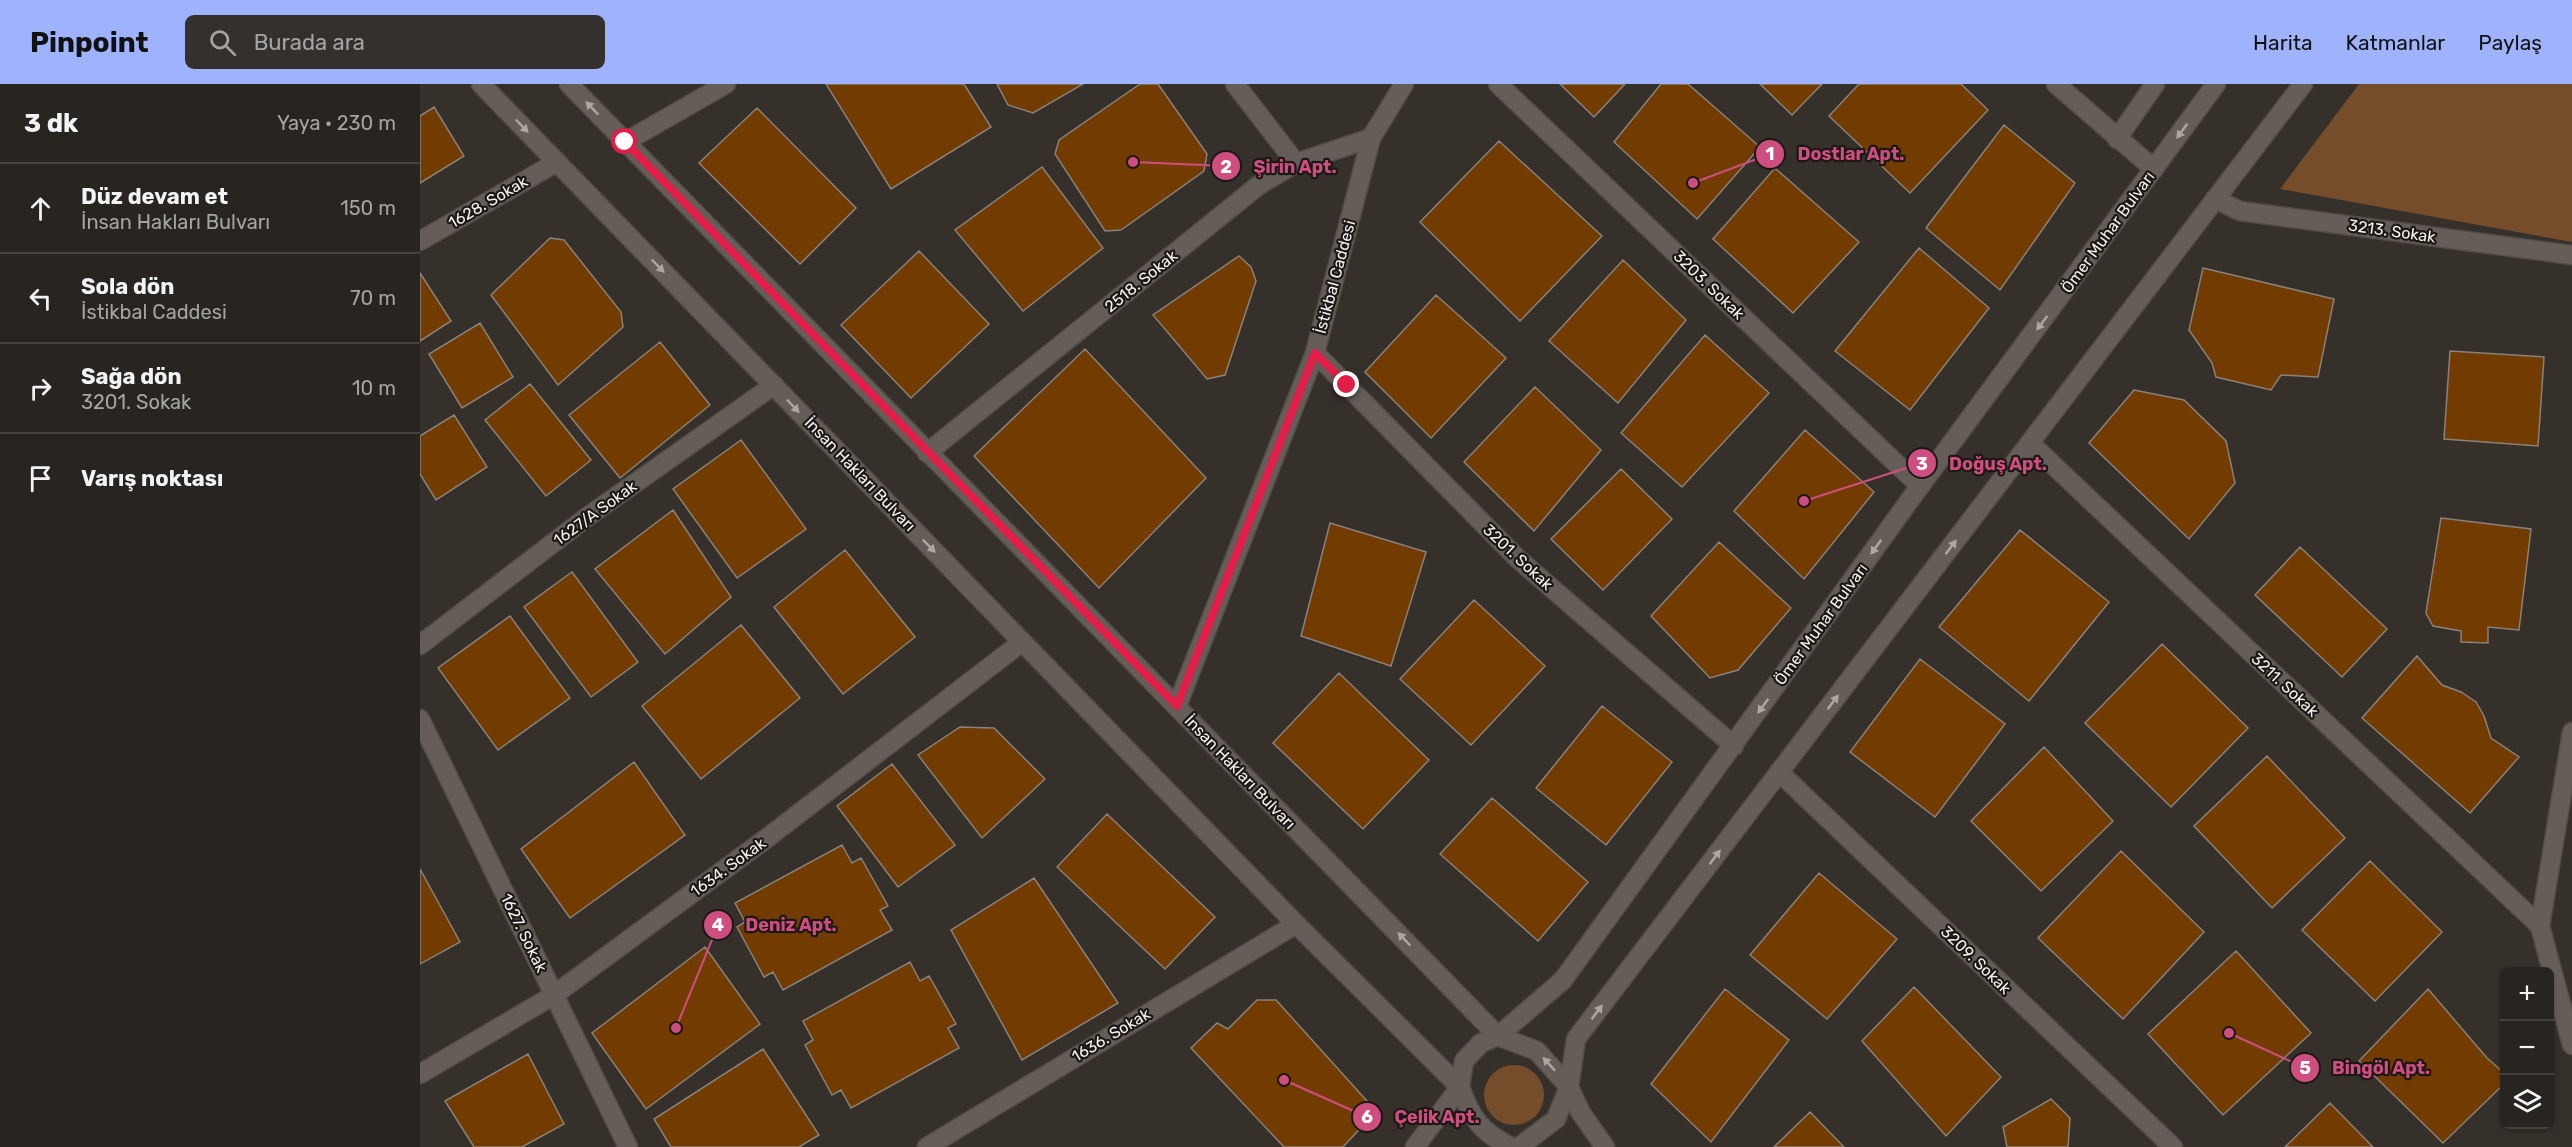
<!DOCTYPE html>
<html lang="tr">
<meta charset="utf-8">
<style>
body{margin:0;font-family:Rubik,sans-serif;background:#34302d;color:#f1f3f6}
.controls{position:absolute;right:18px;bottom:18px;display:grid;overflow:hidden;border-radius:9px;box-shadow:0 2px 4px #0004}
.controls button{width:54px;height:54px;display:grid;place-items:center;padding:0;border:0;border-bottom:2px solid #44413e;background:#282420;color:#f1f3f6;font:30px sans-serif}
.stop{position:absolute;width:18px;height:18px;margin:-14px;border:4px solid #e11d48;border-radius:50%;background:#fff}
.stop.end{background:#e11d48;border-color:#fff;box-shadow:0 2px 6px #0008}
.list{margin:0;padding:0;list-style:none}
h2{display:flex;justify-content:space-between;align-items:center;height:78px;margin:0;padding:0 24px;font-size:26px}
h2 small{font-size:20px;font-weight:400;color:#a5a4a5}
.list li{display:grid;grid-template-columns:39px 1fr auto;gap:18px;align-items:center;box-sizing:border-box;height:90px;padding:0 24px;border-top:2px solid #44413e}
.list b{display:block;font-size:22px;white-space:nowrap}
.list p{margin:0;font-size:20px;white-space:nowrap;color:#a5a4a5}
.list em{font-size:20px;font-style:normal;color:#a5a4a5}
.icon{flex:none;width:33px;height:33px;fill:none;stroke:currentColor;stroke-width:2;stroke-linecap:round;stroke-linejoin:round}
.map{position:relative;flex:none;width:2152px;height:1063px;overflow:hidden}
header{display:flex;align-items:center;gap:36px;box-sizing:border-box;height:84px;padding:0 30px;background:#9fb3fd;color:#111}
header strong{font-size:28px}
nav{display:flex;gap:33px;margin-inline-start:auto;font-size:21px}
.search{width:420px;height:54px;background:#34302d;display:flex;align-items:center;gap:15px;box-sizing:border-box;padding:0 21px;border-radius:9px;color:#a5a4a5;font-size:22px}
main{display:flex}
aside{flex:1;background:#282420}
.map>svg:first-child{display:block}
.green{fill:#764d2a}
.building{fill:#723c00;stroke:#89817b;stroke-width:1.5}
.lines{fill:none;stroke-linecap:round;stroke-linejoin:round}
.service-casing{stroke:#524c47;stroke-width:21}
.minor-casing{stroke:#524c47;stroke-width:21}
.tertiary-casing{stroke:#524c47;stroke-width:21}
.secondary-casing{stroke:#524c47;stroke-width:21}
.service{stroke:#655e58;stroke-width:18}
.minor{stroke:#655e58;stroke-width:18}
.tertiary{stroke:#655e58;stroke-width:18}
.secondary{stroke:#655e58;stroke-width:18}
.oneway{fill:#ada7a2}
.route{stroke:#e11d48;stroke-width:8}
.labels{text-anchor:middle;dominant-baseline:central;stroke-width:4.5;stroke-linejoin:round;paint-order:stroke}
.street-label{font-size:16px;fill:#f5f0ed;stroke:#1b1816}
.leader{fill:none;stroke:#cf4e80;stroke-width:2}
.callout-dot{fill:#cf4e80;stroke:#1b1816;stroke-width:2}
.mark-label{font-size:18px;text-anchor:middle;font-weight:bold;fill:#fff}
.callout-label{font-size:18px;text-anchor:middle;font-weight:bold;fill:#cf4e80;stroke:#1b1816;stroke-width:4.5;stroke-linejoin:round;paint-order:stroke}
</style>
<header>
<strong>Pinpoint</strong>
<div class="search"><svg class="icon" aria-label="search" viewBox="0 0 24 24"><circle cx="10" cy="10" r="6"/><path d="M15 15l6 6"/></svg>Burada ara</div>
<nav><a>Harita</a><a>Katmanlar</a><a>Paylaş</a></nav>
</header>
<main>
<aside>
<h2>3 dk<small>Yaya · 230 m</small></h2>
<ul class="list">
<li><svg class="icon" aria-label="ahead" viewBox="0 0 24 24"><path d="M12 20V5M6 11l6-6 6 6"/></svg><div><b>Düz devam et</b><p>İnsan Hakları Bulvarı</p></div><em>150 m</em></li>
<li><svg class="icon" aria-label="left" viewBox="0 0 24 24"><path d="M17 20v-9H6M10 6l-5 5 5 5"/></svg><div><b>Sola dön</b><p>İstikbal Caddesi</p></div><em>70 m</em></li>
<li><svg class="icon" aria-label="right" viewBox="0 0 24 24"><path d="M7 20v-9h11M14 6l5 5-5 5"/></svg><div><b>Sağa dön</b><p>3201. Sokak</p></div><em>10 m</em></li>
<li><svg class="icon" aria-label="arrive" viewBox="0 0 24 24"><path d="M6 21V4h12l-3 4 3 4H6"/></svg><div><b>Varış noktası</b></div></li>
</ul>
</aside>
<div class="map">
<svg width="2152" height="1063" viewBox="0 0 2152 1063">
<rect width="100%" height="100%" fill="#36302b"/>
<path class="green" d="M1939 0H2152V158L1860 105Z
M1064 1011a30 30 0 1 1 60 0a30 30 0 1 1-60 0Z"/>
<path class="building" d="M406 0H544L571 43 471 105Z
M577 0H663L613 29 588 21Z
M720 0H738L787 70 784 87 701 146 685 147 635 70 639 56Z
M1140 0H1205L1174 33Z
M1241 0H1268L1340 63 1277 135 1194 58Z
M1340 0H1402L1372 31Z
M1439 0H1541L1568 26 1490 109 1409 32Z
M14 23 44 72 0 99V32Z
M337 24 436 124 380 180 279 79Z
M1584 41 1655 99 1580 206 1506 144Z
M1079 57 1182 152 1100 237 1000 138Z
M622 83 683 164 603 227 535 146Z
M1355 84 1439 158 1373 229 1293 155Z
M130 154 144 156 201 228 203 243 138 301 71 211Z
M1499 164 1569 224 1490 326 1415 267Z
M499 167 569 240 491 314 421 241Z
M819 172 831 183 836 197 805 291 787 295 733 231Z
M1203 176 1266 236 1198 319 1129 257Z
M1783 184 1914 215 1898 293 1861 291 1851 306 1796 293 1792 279 1769 246Z
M0 189 31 237 0 257Z
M1016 211 1086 274 1011 354 945 288Z
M60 239 93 293 42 324 9 270Z
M1285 251 1349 309 1262 403 1201 349Z
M240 258 290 321 200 394 149 331Z
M665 265 786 394 679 504 554 372Z
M2030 267 2124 273 2118 362 2024 355Z
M110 300 171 376 126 412 65 336Z
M1115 303 1181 366 1114 447 1044 378Z
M1714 306 1764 316 1806 357 1815 399 1769 455 1669 359Z
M34 331 67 383 16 416 0 390V352Z
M1385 346 1454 408 1384 495 1314 427Z
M321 356 386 445 317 494 253 405Z
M1201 385 1252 435 1183 506 1131 455Z
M253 426 311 513 245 570 175 485Z
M2021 434 2111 445 2099 546 2068 543V559L2041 558V547L2013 542 2006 529Z
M910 439 1006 468 971 582 881 552Z
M1600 446 1689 518 1609 617 1519 543Z
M1299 458 1371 524 1318 586 1290 594 1231 532Z
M1880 463 1967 545 1922 593 1835 511Z
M425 466 495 553 423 610 354 523Z
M152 488 218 578 171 613 104 523Z
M1054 516 1125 582 1051 661 980 595Z
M90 532 150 614 78 666 18 584Z
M321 541 380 614 281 695 222 622Z
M1742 560 1828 644 1751 723 1665 639Z
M1997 572 2022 601 2041 608 2056 618 2064 632 2071 654 2099 673 2050 729 1942 634Z
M1500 575 1585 640 1515 733 1430 668Z
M919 589 1009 676 943 745 853 659Z
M1182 622 1252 678 1186 761 1116 704Z
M540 643 574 644 625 695 562 754 498 671Z
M1624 663 1693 737 1621 807 1551 737Z
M1847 672 1925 754 1852 824 1774 742Z
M214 678 265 751 150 834 101 765Z
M472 680 535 761 478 803 417 722Z
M1072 714 1168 798 1118 857 1020 770Z
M687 730 795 833 745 885 637 783Z
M422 761 432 779 441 774 468 822 460 826 472 846 363 906 353 888 344 893 317 843 325 838 315 819Z
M1701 767 1784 848 1703 935 1618 854Z
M1950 777 2022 848 1955 917 1882 846Z
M0 785 40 858 0 880Z
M1399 789 1477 855 1407 935 1330 871Z
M614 794 698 919 602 976 531 846Z
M285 863 340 940 226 1025 172 949Z
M1816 867 1891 949 1803 1031 1728 950Z
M490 878 500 897 509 892 536 940 528 944 539 964 431 1024 421 1006 412 1011 385 961 393 956 383 937Z
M1494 903 1581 993 1526 1052 1442 957Z
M1305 905 1369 956 1291 1058 1231 1000Z
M2008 905 2067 974 2084 989V1000L2023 1059 1939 977Z
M837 916H856L956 1027 923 1063H864L771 964 797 939 808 945Z
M343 965 399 1051 379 1063H251L234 1035Z
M108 970 144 1040 102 1063H54L25 1017Z
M1631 1015 1650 1034 1648 1063H1587L1583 1043Z
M1910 1019 1953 1063H1865Z
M1390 1028 1424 1063H1354Z"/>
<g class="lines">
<defs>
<path id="service" d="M1697 55 1735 0"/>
<path id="minor" d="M815 0 876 79
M1078 0 1500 402
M1636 0 1734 85
M205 58 306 0
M1795 115 1820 127 2152 171
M0 157 137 78
M895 269 1098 475 1314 662
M1610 359 2120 842
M507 369 839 101 876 79 951 54
M0 561 167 433 354 301
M0 635 208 1063
M2152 648 2120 842 2152 961
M1359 688 1753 1063
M0 990 134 911 347 754 602 558
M507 1063 876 840"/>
<path id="tertiary" d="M757 622 895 269 951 54 984 0"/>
<path id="secondary" d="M61 0 876 840 1040 1003C1051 1034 1061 1048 1091 1063
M149 0 1078 952 1117 967 1149 1003 1161 1029 1185 1063
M995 1063 1040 1003 1044 977 1061 959 1078 952 1143 896 1500 402 1796 0
M1099 1063 1136 1035 1149 1003 1156 955 1883 0"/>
</defs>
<use href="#service" class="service-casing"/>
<use href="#minor" class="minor-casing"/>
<use href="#tertiary" class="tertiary-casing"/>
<use href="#secondary" class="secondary-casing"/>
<use href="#service" class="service"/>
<use href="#minor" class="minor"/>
<use href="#tertiary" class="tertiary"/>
<use href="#secondary" class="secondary"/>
</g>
<defs><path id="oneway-solid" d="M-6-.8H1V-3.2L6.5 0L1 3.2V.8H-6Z" transform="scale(1.5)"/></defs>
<g class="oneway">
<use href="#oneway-solid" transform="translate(172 24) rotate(-134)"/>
<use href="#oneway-solid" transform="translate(102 42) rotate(46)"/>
<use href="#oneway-solid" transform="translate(1762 47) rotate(126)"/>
<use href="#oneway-solid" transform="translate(238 182) rotate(46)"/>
<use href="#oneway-solid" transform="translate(1622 239) rotate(127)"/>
<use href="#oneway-solid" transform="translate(373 322) rotate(46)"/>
<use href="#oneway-solid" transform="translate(509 462) rotate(46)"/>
<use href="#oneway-solid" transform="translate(1456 463) rotate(126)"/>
<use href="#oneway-solid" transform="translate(1531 463) rotate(-53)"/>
<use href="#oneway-solid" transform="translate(1413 618) rotate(-53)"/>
<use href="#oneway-solid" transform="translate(1343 622) rotate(126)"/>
<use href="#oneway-solid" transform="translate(1295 773) rotate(-53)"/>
<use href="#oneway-solid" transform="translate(984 855) rotate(-134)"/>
<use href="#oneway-solid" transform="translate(1177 928) rotate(-53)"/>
<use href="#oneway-solid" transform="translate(1129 980) rotate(-132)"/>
</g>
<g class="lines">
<path class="route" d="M205 58 757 622 895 269 927 301"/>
</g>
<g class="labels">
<g class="street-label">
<text transform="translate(68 118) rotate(-30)">1628. Sokak</text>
<text transform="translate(1972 147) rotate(8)">3213. Sokak</text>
<text transform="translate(1688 148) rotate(-54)">Ömer Muhar Bulvarı</text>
<text transform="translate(915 193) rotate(-75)">İstikbal Caddesi</text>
<text transform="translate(721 197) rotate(-39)">2518. Sokak</text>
<text transform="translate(1289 201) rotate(44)">3203. Sokak</text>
<text transform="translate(440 390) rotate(46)">İnsan Hakları Bulvarı</text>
<text transform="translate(175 429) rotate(-36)">1627/A Sokak</text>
<text transform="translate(1098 473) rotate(43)">3201. Sokak</text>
<text transform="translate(1401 540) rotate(-54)">Ömer Muhar Bulvarı</text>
<text transform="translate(1865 601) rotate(43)">3211. Sokak</text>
<text transform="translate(820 688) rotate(46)">İnsan Hakları Bulvarı</text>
<text transform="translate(308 783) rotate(-36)">1634. Sokak</text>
<text transform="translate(104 849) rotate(64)">1627. Sokak</text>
<text transform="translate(1556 876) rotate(44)">3209. Sokak</text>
<text transform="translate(691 951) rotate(-31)">1636. Sokak</text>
</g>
</g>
<path class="leader" d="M1273 99L1350 70M713 78L806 82M1384 417L1502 379M256 944L298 841M1809 949L1885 984M864 996L947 1033"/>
<g class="callout-dot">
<circle cx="1273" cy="99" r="6"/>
<circle cx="713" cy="78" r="6"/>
<circle cx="1384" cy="417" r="6"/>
<circle cx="256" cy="944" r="6"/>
<circle cx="1809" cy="949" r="6"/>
<circle cx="864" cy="996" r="6"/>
<circle cx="1350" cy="70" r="15"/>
<circle cx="806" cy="82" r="15"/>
<circle cx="1502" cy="379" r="15"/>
<circle cx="298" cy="841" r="15"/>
<circle cx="1885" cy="984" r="15"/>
<circle cx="947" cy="1033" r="15"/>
</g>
<g class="mark-label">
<text x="1350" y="76">1</text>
<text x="806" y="89">2</text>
<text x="1502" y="386">3</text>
<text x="298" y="847">4</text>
<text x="1885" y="990">5</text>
<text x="947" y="1039">6</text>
</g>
<g class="callout-label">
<text x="1431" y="76">Dostlar Apt.</text>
<text x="875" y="89">Şirin Apt.</text>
<text x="1578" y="386">Doğuş Apt.</text>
<text x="371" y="847">Deniz Apt.</text>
<text x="1961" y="990">Bingöl Apt.</text>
<text x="1017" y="1039">Çelik Apt.</text>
</g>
</svg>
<div class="controls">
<button>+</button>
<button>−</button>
<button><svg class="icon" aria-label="layers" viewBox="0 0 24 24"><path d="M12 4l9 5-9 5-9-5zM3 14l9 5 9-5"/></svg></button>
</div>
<div class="stop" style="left:205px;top:58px"></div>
<div class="stop end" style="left:927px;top:301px"></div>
</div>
</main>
